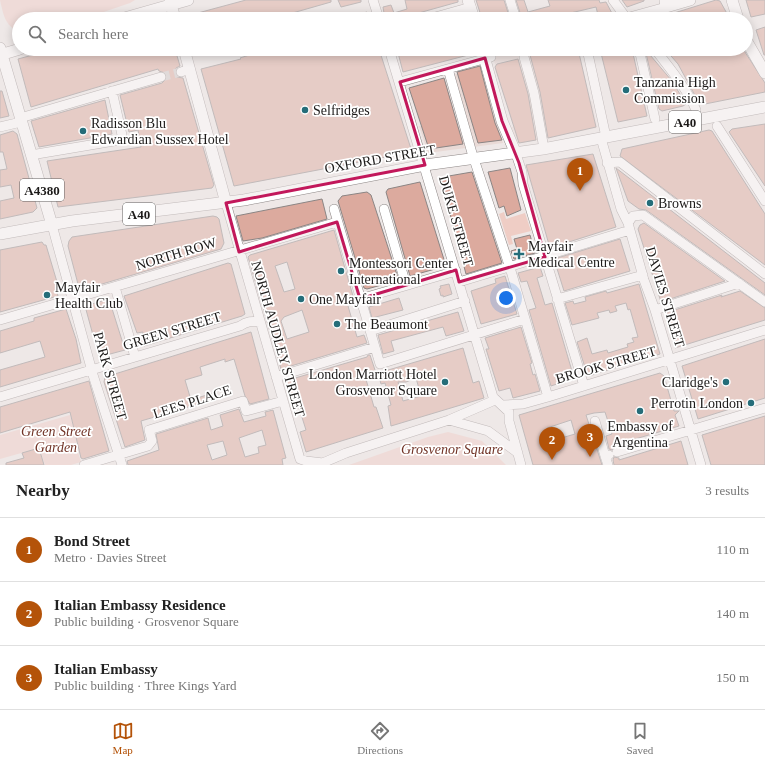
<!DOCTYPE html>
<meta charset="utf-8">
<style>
body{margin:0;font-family:"Times New Roman",serif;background:#f6f6f6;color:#222}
.you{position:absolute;left:506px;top:298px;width:14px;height:14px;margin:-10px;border:3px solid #fff;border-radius:50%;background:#1a73e8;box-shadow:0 0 0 6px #1a73e833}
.badge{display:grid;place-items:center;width:26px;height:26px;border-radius:50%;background:#b45309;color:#fff;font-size:13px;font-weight:700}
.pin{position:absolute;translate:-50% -33px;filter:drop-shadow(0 1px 2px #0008)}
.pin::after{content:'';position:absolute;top:21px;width:14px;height:12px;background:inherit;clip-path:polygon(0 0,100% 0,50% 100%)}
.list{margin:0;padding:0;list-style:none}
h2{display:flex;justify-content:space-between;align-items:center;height:52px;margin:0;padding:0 16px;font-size:17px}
h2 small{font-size:13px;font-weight:400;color:#767676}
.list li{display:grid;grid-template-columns:26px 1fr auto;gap:12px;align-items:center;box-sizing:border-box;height:64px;padding:0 16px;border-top:1px solid #e0e0e0}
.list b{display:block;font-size:15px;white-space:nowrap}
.list p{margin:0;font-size:13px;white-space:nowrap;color:#767676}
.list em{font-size:13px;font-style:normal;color:#767676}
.icon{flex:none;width:22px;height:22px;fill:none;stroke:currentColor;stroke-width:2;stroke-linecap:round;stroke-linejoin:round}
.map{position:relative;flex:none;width:765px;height:465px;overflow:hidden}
.search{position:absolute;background:#fff;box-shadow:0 2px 10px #0003;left:12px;right:12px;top:12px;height:44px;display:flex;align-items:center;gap:10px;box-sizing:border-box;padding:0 14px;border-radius:22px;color:#767676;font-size:15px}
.sheet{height:244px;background:#fff}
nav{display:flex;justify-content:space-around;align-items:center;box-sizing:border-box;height:56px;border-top:1px solid #e0e0e0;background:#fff;font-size:11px;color:#767676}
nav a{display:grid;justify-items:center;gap:2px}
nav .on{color:#b45309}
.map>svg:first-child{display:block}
.built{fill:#e9dad6}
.green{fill:#efcdc5}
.building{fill:#dcaa9e;stroke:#8b8584;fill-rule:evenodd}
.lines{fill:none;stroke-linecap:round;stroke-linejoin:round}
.minor-tunnel{stroke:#cec9c8;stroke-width:9;stroke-dasharray:9 4.5;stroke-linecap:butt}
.minor-casing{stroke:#8d8786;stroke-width:10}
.major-casing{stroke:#8d8786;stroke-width:12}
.minor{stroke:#fff;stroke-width:9}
.major{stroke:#fff;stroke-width:11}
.marked{fill:none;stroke:#c2185b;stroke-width:3;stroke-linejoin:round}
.poi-dot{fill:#256d79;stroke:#fff;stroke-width:1.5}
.labels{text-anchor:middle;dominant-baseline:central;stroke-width:3.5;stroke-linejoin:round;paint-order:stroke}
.shield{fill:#fff;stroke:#605f5e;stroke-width:1}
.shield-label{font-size:13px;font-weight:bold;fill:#1c1a19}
.poi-label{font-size:14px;fill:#1c1a19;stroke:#fff;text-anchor:start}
.street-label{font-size:14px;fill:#1c1a19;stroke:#fff}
.park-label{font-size:14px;font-style:italic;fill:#703225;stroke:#fff}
</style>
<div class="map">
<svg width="765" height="465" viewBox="0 0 765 465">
<rect width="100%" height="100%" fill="#eee8e7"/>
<path class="built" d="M490 49H552L559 106 592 101 597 128 516 144 511 127 534 125 516 66 497 70Z
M479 68 503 143 428 153 419 126 438 128 448 132 461 129 453 75Z"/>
<path class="green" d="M0 0H135L130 3 83 19H19V31C5 27 3 13 0 0Z
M504 212 506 219 525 213 531 231 511 236 513 244 509 245 499 214Z
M70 415 78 442 75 443 81 462 71 465H45L39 448 0 459V435Z
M448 432 482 441 506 465H349L428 437Z"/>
<path class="building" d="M246 0H331V2L282 16 283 19H183V17Z
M338 0H361V2L341 7Z
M405 0H458V2L397 19H385L383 7 391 5 394 13 407 9Z
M476 0H504L510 19H482Z
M516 0H524L528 12 550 6 548 0H599L600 3 606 2 615 19H599L596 7 562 15 563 19H522Z
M622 0H644V1L627 7Z
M716 0 720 1 730 19H659L658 18Z
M746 0H765V14L751 17Z
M367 12 369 19H349L348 17Z
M765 27V55H764L756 30Z
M55 49H175L180 66 176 68 175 74 177 77 183 78 214 185 212 188 58 207 47 161 141 147 138 130 129 132 120 95 162 83 167 78 165 73 159 71 158 69 31 107 18 59Z
M268 49H379L412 152 234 186 201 69 241 59 240 58Z
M397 49H475L476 53 403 72Z
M544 49H578L596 127 548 138 540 92 530 55 545 51Z
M600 49H632L647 116 618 122Z
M645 49 672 81 686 104 683 106 662 111 659 109Z
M665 49H743L765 83V92L705 104 698 101 678 64Z
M518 59 528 94 536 140 519 143 495 67 497 64Z
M480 66 495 123 502 140 478 143 457 72Z
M444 78 463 144 429 149 409 88Z
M0 91H2L9 116 0 118Z
M105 100 112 134 39 147 31 121Z
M765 124V186L729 132 732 129Z
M709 130 712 131 765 214V265L620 156 622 149Z
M13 131 17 134 37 208 33 212 0 219V201L14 198 11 185 0 187V170L7 169 3 152H0V135Z
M593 154 616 227 550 248 526 165Z
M510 168 521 210 507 216 504 206 499 208 488 172Z
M616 168 765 283V295L646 210 639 209 628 201Z
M472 172 502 263 466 274 441 180 443 177Z
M420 182 446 266 410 276 386 192 388 189Z
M367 192 371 195 398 278 396 281 367 289 364 288 338 201 342 196Z
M322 199 327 219 262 238 243 241 236 216Z
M213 216 217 217 219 219 224 243 221 249 85 289 80 288 78 284 68 246 69 241 72 237Z
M644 223 725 281 661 302 638 229 640 225Z
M334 230 355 303 348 306 357 337 364 335 367 343 281 369 248 257 250 255ZM287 262 295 289 284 292 275 266ZM302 310 309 332 287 339 281 321 284 317Z
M530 235 535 253 514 259 511 251 517 249 514 239Z
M620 239 630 271 564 291 554 259Z
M42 242 44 245H46L60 292H57L58 296 0 312V250Z
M228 263 231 264 245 314 242 316 144 346 141 345 140 341 143 332 137 333 124 296Z
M540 267 543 276 537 278 545 305 552 303 574 378 551 386 529 310 536 308 527 281 521 282 518 273Z
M505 276 517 314 481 324 471 291 496 283 495 279Z
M449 284 452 294 443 297V295L441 296 439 289 441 288 440 286Z
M639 284 660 354 589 376 587 374 577 342 587 338 592 354 607 350 608 353 628 347 627 344 634 342 632 338 638 337 630 309 628 310 626 303 615 306 617 311 610 313 609 310 597 313 599 318 572 325 565 303 573 301 574 304 586 301 585 297 606 291 607 293Z
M740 291 765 308V320L675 348 665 313 722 295 721 297Z
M399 298 403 310 372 318 369 307Z
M109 299 125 350 99 357 85 306Z
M66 309 76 339 81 363 0 387V370L45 357 40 341 0 353V331L34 321V318Z
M458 312 464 331 446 336 443 327 391 341 394 351 383 354 378 335Z
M521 327 532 363 530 364 533 375 535 374 540 391 513 398 510 388 499 391 486 349H489L485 338Z
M251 332 269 399 250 404 245 396 234 359 225 362V359L200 367 202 375 185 380 191 400 213 393 215 399 141 421 145 440 125 447 104 382 105 377Z
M765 339V398L698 419 682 366Z
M463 348 473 383 479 381 484 398 391 426 388 406 391 405 385 383 381 384 378 373ZM416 378 421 396 403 401 398 382H406Z
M368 355H370L376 373 365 376 374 407H376L383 428 306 452 300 432 306 430 295 395 290 397 285 381 367 357Z
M660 373 664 376 674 411H679L675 415 679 426 615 445 612 450 609 449 606 436 612 434 605 412 594 413 586 415 602 465H533L519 415ZM571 420 575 434 551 441 547 428Z
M89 381 109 451 83 459 81 458 70 412 0 433V407Z
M239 409 244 422 266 416 265 412 273 410 286 458 282 459 283 465H128L127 461 159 450 156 434 208 418 211 430 223 426 220 415ZM262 430 266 445 258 447 259 453 245 457 239 438ZM223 441 227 455 212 460 207 445Z
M765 416V465H711L702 435Z
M681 441 688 465H614L613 460 614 457 619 458V460Z
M39 448 44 465H6V463L24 458 22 453Z"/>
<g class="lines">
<path class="minor-tunnel" d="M161 77 181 72"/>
<defs>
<path id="minor" d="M373 0 379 19
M510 0 516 19
M613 0 627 19
M580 17 581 19
M626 18 666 7
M428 19 471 7
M389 49 493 397 509 412
M587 49 606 137
M639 49 655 119
M655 49C670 69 686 87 696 110
M524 57 534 93 543 143
M448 69 472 153
M181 72 190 69
M400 82 491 57
M20 118 161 77
M717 126 765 201
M0 127 21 122
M601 138 621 209 628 223 644 280 655 310 701 465
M516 154 522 172 523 184 584 386
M31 155 120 140 122 135 112 91
M474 159 511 271 548 397
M607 163 620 162 765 274
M226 203 300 459 306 461 323 463
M334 209 380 364 525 319
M384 209 406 285
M628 223 633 216 643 215 765 302
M52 225 93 375 122 465
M459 282 630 230
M115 287 135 357
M360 299 456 271
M557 299 643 275
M655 310 739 283
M0 320 337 222
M370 331 465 301
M276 377 375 347
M0 397 240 326C247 321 252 321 260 322
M503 405 523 404 548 397 765 330
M509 412V421L521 465
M449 420 488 431 518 453
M595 421 605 456
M617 452 765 408
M84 465 148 446 152 441 149 430 243 401 246 411 283 401
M318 465 346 453 449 420 495 400
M608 465 605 456 609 455"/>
<path id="major" d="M170 0 175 19
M468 0 474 19
M665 0 666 7 690 0
M732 0 738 19
M121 19 188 0
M746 40 765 73
M0 48 52 225
M184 49 226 203
M482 49 502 121 516 154
M0 55 20 49
M0 234 72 221 244 200 425 165 543 149 765 107"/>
</defs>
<use href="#minor" class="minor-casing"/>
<use href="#major" class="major-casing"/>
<use href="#minor" class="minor"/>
<use href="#major" class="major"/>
</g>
<path d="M0 0H765V465H0ZM485 58 502 121 519 163 545 257 459 282 456 270 360 299 337 222 239 252 226 203 425 165 400 82Z" fill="#eee8e7" fill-opacity=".55" fill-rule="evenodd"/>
<path class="marked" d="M485 58 502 121 519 163 545 257 459 282 456 270 360 299 337 222 239 252 226 203 425 165 400 82Z"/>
<g class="poi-dot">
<circle cx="626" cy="90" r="4"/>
<circle cx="305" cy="110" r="4"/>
<circle cx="83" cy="131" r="4"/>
<circle cx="650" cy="203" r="4"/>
<path d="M517 248h4v4h4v4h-4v4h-4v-4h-4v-4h4z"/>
<circle cx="341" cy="271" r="4"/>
<circle cx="47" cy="295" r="4"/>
<circle cx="301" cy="299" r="4"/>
<circle cx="337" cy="324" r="4"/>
<circle cx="445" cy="382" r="4"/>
<circle cx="726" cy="382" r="4"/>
<circle cx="751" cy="403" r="4"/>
<circle cx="640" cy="411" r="4"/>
</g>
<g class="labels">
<g class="shield">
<rect x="669" y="111" width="32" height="22" rx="3"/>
<rect x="20" y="179" width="44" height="22" rx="3"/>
<rect x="123" y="203" width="32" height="22" rx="3"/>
</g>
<g class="shield-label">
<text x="685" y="122">A40</text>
<text x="42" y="190">A4380</text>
<text x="139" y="214">A40</text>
</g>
<g class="poi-label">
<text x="634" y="82">Tanzania High<tspan x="634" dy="16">Commission</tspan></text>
<text x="313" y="110">Selfridges</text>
<text x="91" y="123">Radisson Blu<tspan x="91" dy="16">Edwardian Sussex Hotel</tspan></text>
<text x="658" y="203">Browns</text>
<text x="528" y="246">Mayfair<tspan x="528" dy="16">Medical Centre</tspan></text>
<text x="349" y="263">Montessori Center<tspan x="349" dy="16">International</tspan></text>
<text x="55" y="287">Mayfair<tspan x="55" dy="16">Health Club</tspan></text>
<text x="309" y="299">One Mayfair</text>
<text x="345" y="324">The Beaumont</text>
<text x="437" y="374" text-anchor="end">London Marriott Hotel<tspan x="437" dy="16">Grosvenor Square</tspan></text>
<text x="718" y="382" text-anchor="end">Claridge's</text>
<text x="743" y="403" text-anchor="end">Perrotin London</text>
<text x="640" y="426" text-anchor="middle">Embassy of<tspan x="640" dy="16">Argentina</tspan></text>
</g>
<g class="street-label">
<text transform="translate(380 159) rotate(-10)">OXFORD STREET</text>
<text transform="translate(456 221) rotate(74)">DUKE STREET</text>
<text transform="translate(176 254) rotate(-17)">NORTH ROW</text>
<text transform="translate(665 297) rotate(73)">DAVIES STREET</text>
<text transform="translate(172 331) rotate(-17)">GREEN STREET</text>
<text transform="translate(278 339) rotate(74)">NORTH AUDLEY STREET</text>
<text transform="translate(606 365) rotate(-16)">BROOK STREET</text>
<text transform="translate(110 376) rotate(74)">PARK STREET</text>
<text transform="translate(192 402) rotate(-18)">LEES PLACE</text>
</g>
<g class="park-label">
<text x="56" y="431">Green Street<tspan x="56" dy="16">Garden</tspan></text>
<text x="452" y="449">Grosvenor Square</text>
</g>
</g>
</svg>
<div class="you"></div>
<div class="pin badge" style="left:580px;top:191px">1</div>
<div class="pin badge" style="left:552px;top:460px">2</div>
<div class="pin badge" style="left:590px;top:457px">3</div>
<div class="search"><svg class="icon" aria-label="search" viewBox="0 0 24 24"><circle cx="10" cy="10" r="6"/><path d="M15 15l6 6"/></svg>Search here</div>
</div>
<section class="sheet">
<h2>Nearby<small>3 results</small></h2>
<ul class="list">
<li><span class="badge">1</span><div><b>Bond Street</b><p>Metro · Davies Street</p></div><em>110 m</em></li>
<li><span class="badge">2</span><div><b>Italian Embassy Residence</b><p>Public building · Grosvenor Square</p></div><em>140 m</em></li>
<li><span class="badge">3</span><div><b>Italian Embassy</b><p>Public building · Three Kings Yard</p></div><em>150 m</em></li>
</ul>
</section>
<nav>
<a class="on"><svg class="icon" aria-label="map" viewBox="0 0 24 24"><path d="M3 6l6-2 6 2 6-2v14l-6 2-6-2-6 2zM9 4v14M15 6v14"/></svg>Map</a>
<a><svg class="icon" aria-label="directions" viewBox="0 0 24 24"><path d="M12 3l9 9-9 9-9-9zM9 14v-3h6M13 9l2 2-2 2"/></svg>Directions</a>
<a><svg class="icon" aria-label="saved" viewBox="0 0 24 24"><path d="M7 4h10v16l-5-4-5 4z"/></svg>Saved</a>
</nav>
